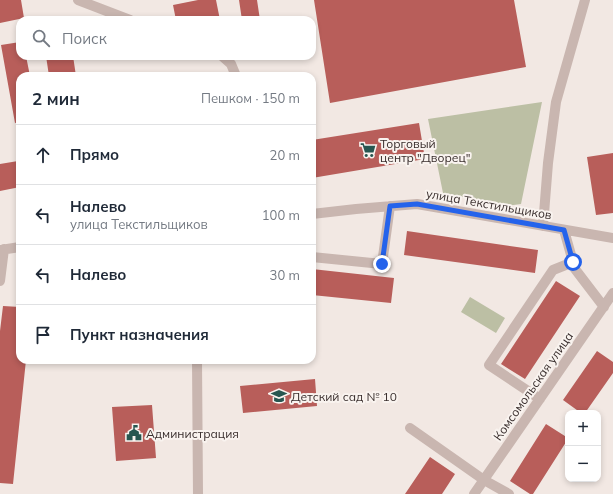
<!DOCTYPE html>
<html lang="ru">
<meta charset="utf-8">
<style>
body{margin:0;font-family:Mulish,sans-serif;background:#f2f2f3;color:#1f2937}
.controls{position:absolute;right:12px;bottom:12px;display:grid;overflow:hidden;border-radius:8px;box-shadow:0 2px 6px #0003}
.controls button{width:36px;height:36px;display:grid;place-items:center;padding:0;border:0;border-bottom:1px solid #e0e1e3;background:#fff;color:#1f2937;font:20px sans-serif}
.stop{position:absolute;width:12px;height:12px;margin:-9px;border:3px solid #2563eb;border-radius:50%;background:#fff}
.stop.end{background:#2563eb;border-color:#fff;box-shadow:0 1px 4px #0008}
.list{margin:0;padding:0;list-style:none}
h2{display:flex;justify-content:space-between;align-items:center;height:52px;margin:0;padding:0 16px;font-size:17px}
h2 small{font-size:13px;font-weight:400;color:#747a83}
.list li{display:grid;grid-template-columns:26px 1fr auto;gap:12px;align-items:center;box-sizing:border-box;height:60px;padding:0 16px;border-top:1px solid #e0e1e3}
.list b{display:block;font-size:15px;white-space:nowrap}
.list p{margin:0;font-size:13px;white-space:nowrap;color:#747a83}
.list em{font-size:13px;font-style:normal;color:#747a83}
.icon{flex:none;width:22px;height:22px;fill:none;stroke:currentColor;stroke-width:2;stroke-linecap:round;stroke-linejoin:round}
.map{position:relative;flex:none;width:613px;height:494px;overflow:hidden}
.search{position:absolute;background:#fff;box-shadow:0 2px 6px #0003;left:16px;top:16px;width:300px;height:44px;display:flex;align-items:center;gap:10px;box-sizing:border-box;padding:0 14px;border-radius:12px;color:#747a83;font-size:15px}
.panel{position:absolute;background:#fff;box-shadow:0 2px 6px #0003;left:16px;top:72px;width:300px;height:292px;border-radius:12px}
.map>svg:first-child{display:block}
.green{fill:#bcbfa4}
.building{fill:#b85e5a}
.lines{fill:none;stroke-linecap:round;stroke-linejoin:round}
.minor{stroke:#c9b6b0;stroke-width:10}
.route{stroke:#2563eb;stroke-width:5}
.labels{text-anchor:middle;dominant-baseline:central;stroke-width:4;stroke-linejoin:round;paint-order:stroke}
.poi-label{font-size:12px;fill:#392e2d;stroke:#f9f3ef;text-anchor:start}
.street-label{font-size:12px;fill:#392e2d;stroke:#f9f3ef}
</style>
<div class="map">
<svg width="613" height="494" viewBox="0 0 613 494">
<rect width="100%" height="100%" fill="#f2e8e3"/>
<path class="green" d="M542 102 521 204 506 206 443 193 428 119Z
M470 297 505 318 496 333 461 312Z"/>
<path class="building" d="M0 0H21L24 18 0 23Z
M198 0H216L220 20H176L173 5Z
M239 0H257L260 20H242Z
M314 0H514L526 67 330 103Z
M20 42V56H26L30 76H20V122L15 123 1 45Z
M46 56H73L76 76H49Z
M419 123 425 159 312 178V140Z
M613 153V213L596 215 587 157Z
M18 161 20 169V187L0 191V164Z
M407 231 538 250 535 273 404 255Z
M312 269 394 278 391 303 312 295Z
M556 281 580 296 525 379 501 364Z
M3 306 20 307V360H26L13 484 0 483V331Z
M597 351 613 362V373L585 413H581L563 400Z
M315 379 317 406 243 413 240 386Z
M152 405 156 458 116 461 112 407Z
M546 424 568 438V439L533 494H530L510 481Z
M430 457 455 474 442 494H405Z"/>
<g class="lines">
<path class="minor" d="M78 0 130 20
M222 56 231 64 236 76
M312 214 356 209 417 204 613 238
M543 226 548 163 556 102 585 0
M564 230 575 269 604 307
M0 250 20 247
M312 257 382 264 390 206
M0 281 4 249
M197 360 198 494
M540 399 489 365 553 270 573 262
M410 428 484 480 509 494
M474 494 613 293"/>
</g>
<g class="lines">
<path class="route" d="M382 264 390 206 417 204 564 230 573 262"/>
</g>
<defs>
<symbol id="supermarket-bare" viewBox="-9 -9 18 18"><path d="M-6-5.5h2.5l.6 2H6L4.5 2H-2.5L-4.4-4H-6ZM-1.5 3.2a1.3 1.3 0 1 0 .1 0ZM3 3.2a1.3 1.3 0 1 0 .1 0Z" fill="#275650" stroke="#f9f3ef" stroke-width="2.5" paint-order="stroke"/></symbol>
<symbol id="school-bare" viewBox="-9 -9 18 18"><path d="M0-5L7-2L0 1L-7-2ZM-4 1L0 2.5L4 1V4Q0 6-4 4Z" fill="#275650" stroke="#f9f3ef" stroke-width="2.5" paint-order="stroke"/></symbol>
<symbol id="civic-bare" viewBox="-9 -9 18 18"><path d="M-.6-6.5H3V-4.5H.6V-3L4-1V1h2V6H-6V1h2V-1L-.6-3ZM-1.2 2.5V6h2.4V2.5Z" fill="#275650" stroke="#f9f3ef" stroke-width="2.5" paint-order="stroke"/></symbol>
</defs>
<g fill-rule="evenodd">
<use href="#supermarket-bare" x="357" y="139" width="22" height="22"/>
<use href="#school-bare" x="268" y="385" width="22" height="22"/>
<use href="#civic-bare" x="123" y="422" width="22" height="22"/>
</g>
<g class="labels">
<g class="poi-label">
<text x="380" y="143">Торговый<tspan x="380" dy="14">центр "Дворец"</tspan></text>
<text x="291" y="396">Детский сад № 10</text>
<text x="146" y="433">Администрация</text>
</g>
<g class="street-label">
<text transform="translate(489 204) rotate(10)">улица Текстильщиков</text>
<text transform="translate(533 386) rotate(-55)">Комсомольская улица</text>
</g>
</g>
</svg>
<div class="controls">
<button>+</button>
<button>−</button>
</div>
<div class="stop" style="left:573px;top:262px"></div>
<div class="stop end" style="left:382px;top:264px"></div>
<div class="search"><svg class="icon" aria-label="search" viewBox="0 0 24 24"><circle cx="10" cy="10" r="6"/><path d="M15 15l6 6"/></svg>Поиск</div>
<section class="panel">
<h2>2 мин<small>Пешком · 150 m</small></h2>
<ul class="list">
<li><svg class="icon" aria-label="ahead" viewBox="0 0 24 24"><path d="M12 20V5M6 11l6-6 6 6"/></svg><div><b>Прямо</b></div><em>20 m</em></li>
<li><svg class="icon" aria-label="left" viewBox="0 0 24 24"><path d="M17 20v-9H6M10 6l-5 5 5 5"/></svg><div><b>Налево</b><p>улица Текстильщиков</p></div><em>100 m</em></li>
<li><svg class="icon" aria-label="left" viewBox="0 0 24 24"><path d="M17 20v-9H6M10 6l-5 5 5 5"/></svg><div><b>Налево</b></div><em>30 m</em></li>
<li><svg class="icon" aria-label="arrive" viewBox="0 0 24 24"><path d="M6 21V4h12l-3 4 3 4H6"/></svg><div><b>Пункт назначения</b></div></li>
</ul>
</section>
</div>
